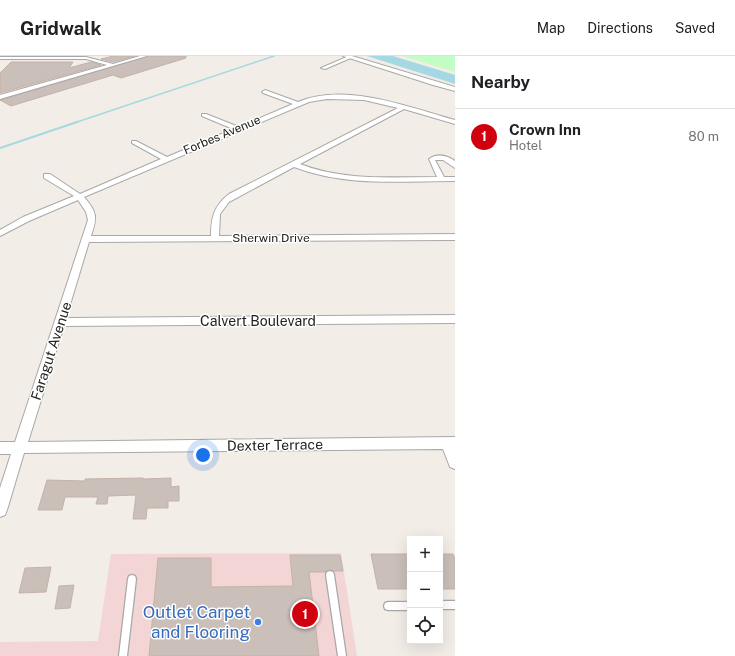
<!DOCTYPE html>
<meta charset="utf-8">
<style>
body{margin:0;font-family:"Public Sans",sans-serif;background:#f2f2f2;color:#202124}
.controls{position:absolute;right:12px;bottom:12px;display:grid;overflow:hidden;border-radius:0px;box-shadow:0 4px 16px #0002}
.controls button{width:36px;height:36px;display:grid;place-items:center;padding:0;border:0;border-bottom:1px solid #e0e0e0;background:#fff;color:#202124;font:20px sans-serif}
.you{position:absolute;left:203px;top:399px;width:14px;height:14px;margin:-10px;border:3px solid #fff;border-radius:50%;background:#1a73e8;box-shadow:0 0 0 6px #1a73e833}
.badge{display:grid;place-items:center;width:26px;height:26px;border-radius:50%;background:#d1000f;color:#fff;font-size:13px;font-weight:700}
.pin{position:absolute;translate:-50% -50%;border:2px solid #fff;box-shadow:0 1px 4px #0006}
.list{margin:0;padding:0;list-style:none}
h2{display:flex;justify-content:space-between;align-items:center;height:52px;margin:0;padding:0 16px;font-size:17px}
h2 small{font-size:13px;font-weight:400;color:#757577}
.list li{display:grid;grid-template-columns:26px 1fr auto;gap:12px;align-items:center;box-sizing:border-box;height:56px;padding:0 16px;border-top:1px solid #e0e0e0}
.list b{display:block;font-size:15px;white-space:nowrap}
.list p{margin:0;font-size:13px;white-space:nowrap;color:#757577}
.list em{font-size:13px;font-style:normal;color:#757577}
.icon{flex:none;width:22px;height:22px;fill:none;stroke:currentColor;stroke-width:2;stroke-linecap:round;stroke-linejoin:round}
.map{position:relative;flex:none;width:455px;height:600px;overflow:hidden}
header{display:flex;align-items:center;gap:24px;box-sizing:border-box;height:56px;padding:0 20px;background:#fff;border-bottom:1px solid #e0e0e0}
header strong{font-size:19px}
nav{display:flex;gap:22px;margin-inline-start:auto;font-size:14px}
main{display:flex}
aside{flex:1;background:#fff}
.map>svg:first-child{display:block}
.commercial{fill:#f3d5d6}
.park{fill:#c2fdc3}
.water{fill:#a4d8e2}
.lines{fill:none;stroke-linecap:round;stroke-linejoin:round}
.stream-far1{stroke:#a4d8e2;stroke-width:1.5}
.stream{stroke:#a4d8e2;stroke-width:2}
.building{fill:#cabfb9;stroke:#c5b2a8}
.service-casing{stroke:#a8a8a8;stroke-width:2.5}
.minor-casing{stroke:#a8a8a8;stroke-width:2}
.tertiary-casing{stroke:#a8a8a8;stroke-width:2}
.service{fill:#fff;fill-rule:evenodd}
.minor{fill:#fff;fill-rule:evenodd}
.tertiary{fill:#fff;fill-rule:evenodd}
.shop-dot{fill:#3f7fe0;stroke:#fff;stroke-width:1.5}
.labels{text-anchor:middle;dominant-baseline:central;stroke-width:3;stroke-linejoin:round;paint-order:stroke}
.far-street-label{font-size:12px;fill:#212121;stroke:#fff}
.street-label{font-size:14px;fill:#212121;stroke:#fff}
.near-shop-label{font-size:17px;fill:#366cbe;stroke:#fff;text-anchor:end}
</style>
<header>
<strong>Gridwalk</strong>
<nav><a>Map</a><a>Directions</a><a>Saved</a></nav>
</header>
<main>
<div class="map">
<svg width="455" height="600" viewBox="0 0 455 600">
<rect width="100%" height="100%" fill="#f2ede7"/>
<path class="commercial" d="M341 497 357 600H0V586L98 585 111 498Z"/>
<path class="park" d="M402 0H455V16Z"/>
<path class="water" d="M367 0H393L455 19V28Z"/>
<g class="lines">
<path class="stream-far1" d="M74 67 274 0"/>
<path class="stream" d="M0 92 77 66"/>
</g>
<path class="building" d="M113 0H135L113 6 101 3Z
M148 0H186V2L121 22 113 19 11 50 0 44Z
M11 6H73L69 12 91 6 101 9 0 37V17Z
M143 422V423L171 422V431L179 430V445H168V452H147L146 463H133L136 439 108 440 107 448H96L98 441H65L62 454H38L47 424 85 425V423Z
M371 498H410V533H378Z
M440 498H453L455 503V533H440Z
M290 499H340L343 515H334L330 514 326 516H309L319 600H149L158 502H211V531L293 530Z
M51 511 46 536 19 537 25 512Z
M74 529 70 552 55 553 59 530Z"/>
<g class="lines">
<defs>
<path id="service" d="M330 515 333 516 334 519 346 600H338L326 519 327 516Z
M132 519 135 520 136 523 127 600H119L128 523 129 520Z
M440 545H455V553H440Z
M388 546H410V554H388L385 553 384 550 385 547Z"/>
<path id="minor" d="M140 0H147L0 43V39L107 9 86 3H0V1H86L113 8Z
M349 0 353 1 325 13 321 12Z
M265 34 298 46C345 26 408 51 455 64V68L404 53 300 108C344 125 390 121 437 121L429 103C437 97 447 99 455 105V112L443 104H435L444 121H455V125C400 125 346 131 294 111L229 146 220 158 219 180 455 178V184L89 186 66 262 455 259V267L64 270 28 386 455 381V413L450 411 443 393 24 397 7 454 5 459 0 461V432L11 398H0V386H15L88 164 86 156 78 144 29 165 0 180V174L23 161 74 140 44 122V118H50L80 138 161 103 132 87V85H136L167 101 233 73 202 60V58H206L239 71 293 48 263 37 262 36ZM327 43 364 44 398 52 229 138C214 150 211 161 211 180H91C97 162 98 157 84 141L309 46Z"/>
<path id="tertiary" d="M343 0H352L455 31V35L433 29Z"/>
</defs>
<use href="#service" class="service-casing"/>
<use href="#minor" class="minor-casing"/>
<use href="#tertiary" class="tertiary-casing"/>
<use href="#service" class="service"/>
<use href="#minor" class="minor"/>
<use href="#tertiary" class="tertiary"/>
</g>
<circle class="shop-dot" cx="258" cy="566" r="4"/>
<g class="labels">
<g class="far-street-label">
<text transform="translate(222 79) rotate(-23)">Forbes Avenue</text>
<text x="271" y="182">Sherwin Drive</text>
</g>
<g class="street-label">
<text x="258" y="265">Calvert Boulevard</text>
<text transform="translate(51 295) rotate(-72)">Faragut Avenue</text>
<text transform="translate(275 389) rotate(-1)">Dexter Terrace</text>
</g>
<g class="near-shop-label">
<text x="250" y="556">Outlet Carpet<tspan x="250" dy="20">and Flooring</tspan></text>
</g>
</g>
</svg>
<div class="controls">
<button>+</button>
<button>−</button>
<button><svg class="icon" aria-label="locate" viewBox="0 0 24 24"><circle cx="12" cy="12" r="6"/><path d="M12 2v4M12 18v4M2 12h4M18 12h4"/></svg></button>
</div>
<div class="you"></div>
<div class="pin badge" style="left:305px;top:558px">1</div>
</div>
<aside>
<h2>Nearby<small></small></h2>
<ul class="list">
<li><span class="badge">1</span><div><b>Crown Inn</b><p>Hotel</p></div><em>80 m</em></li>
</ul>
</aside>
</main>
